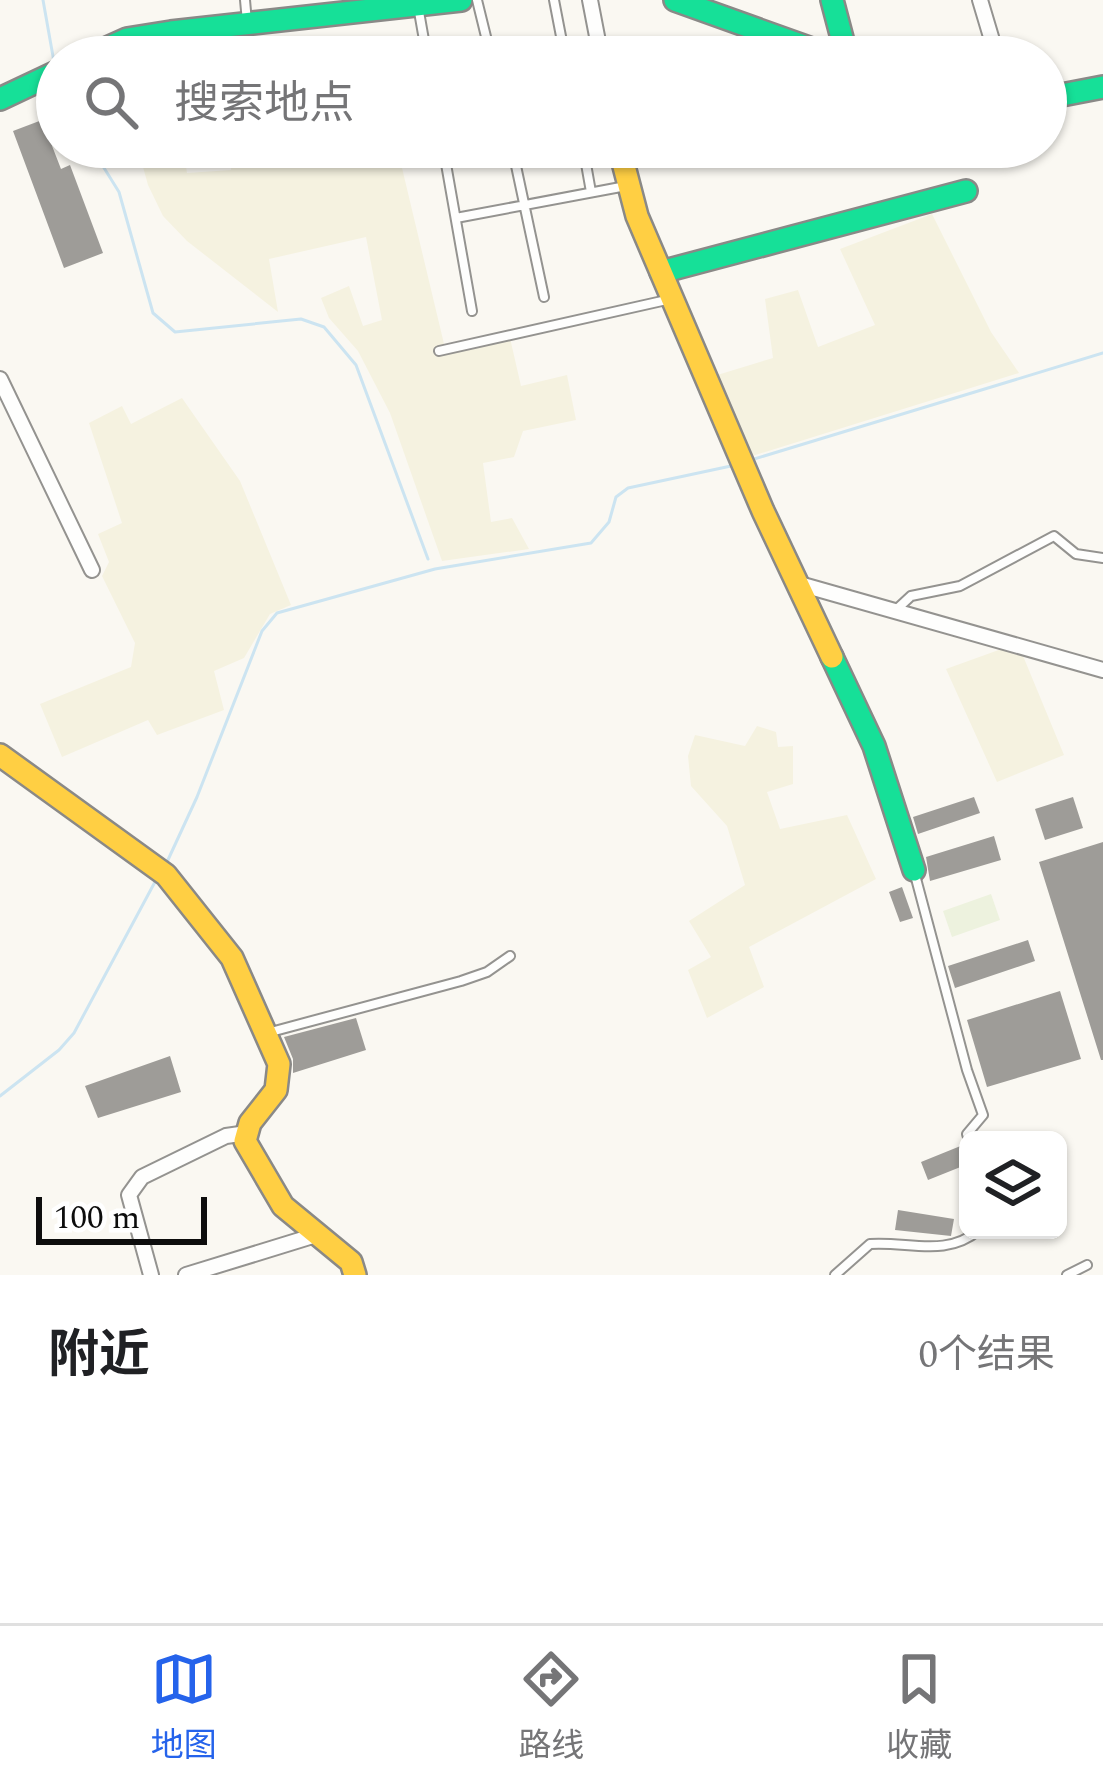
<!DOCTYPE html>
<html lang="zh">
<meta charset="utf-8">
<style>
body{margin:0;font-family:Spectral,"Noto Sans SC",serif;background:#f2f2f2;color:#202124}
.controls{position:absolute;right:36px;bottom:36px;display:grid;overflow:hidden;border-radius:18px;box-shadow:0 3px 9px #0004}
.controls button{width:108px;height:108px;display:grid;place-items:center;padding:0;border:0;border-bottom:3px solid #e0e0e0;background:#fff;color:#202124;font:60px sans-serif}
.scale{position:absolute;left:36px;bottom:30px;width:171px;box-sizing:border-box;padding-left:12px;border:6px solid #0d0d0d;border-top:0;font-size:33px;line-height:42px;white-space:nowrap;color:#0d0d0d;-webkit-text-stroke:9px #fff;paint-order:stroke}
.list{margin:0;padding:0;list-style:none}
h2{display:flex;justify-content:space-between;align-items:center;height:156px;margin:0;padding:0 48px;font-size:51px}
h2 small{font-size:39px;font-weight:400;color:#757577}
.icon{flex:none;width:66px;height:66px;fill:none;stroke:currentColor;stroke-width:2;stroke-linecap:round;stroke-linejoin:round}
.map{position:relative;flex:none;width:1103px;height:1275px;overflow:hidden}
.search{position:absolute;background:#fff;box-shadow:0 3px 9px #0004;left:36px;right:36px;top:36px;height:132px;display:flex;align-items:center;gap:30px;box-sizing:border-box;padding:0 42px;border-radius:66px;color:#757577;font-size:45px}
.sheet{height:348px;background:#fff}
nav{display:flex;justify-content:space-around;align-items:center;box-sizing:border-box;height:168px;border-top:3px solid #e0e0e0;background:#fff;font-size:33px;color:#757577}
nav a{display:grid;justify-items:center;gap:6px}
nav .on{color:#2563eb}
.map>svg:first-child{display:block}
.farmland{fill:#f5f2e0}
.pitch{fill:#edf2de}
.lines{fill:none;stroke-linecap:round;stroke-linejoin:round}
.stream{stroke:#cce4f1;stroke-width:3}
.building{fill:#9e9c98}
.lane-casing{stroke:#949390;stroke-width:12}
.street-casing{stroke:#949390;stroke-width:18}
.fast-casing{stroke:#8a8987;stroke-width:26}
.slow-casing{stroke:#8a8987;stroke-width:26}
.lane{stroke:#fefefd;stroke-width:8}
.street{stroke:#fefefd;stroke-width:14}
.fast{stroke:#16e098;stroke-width:21}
.slow{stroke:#ffcf43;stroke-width:21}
</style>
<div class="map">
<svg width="1103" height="1275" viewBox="0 0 1103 1275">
<rect width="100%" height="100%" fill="#faf8f2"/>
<path class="farmland" d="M146 147H183L187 173 231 170 230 147H252L254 168 309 161V147H330L331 157 361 155V147H397L445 348 510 338 521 386 567 375 576 420 523 431 514 457 483 463 491 522 512 518 529 549 442 561 390 413 358 351 329 318 321 298 349 286 363 326 382 320 366 237 269 259 278 312 187 241 163 216 148 185 138 149Z
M932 214 991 332 1019 373 749 457 714 376 773 358 765 299 798 290 818 347 875 325 840 249Z
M182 398 240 481 291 605 270 614 244 658 214 671 224 710 157 735 148 720 62 757 40 704 131 667 135 643 102 576 109 562 98 534 122 523 89 423 122 406 131 424Z
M1007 647 1021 651 1064 755 997 782 946 669Z
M757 726 776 732 778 747 793 746V784L767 792 780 829 847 815 876 879 749 947 764 987 707 1018 688 970 711 957 689 921 745 885 727 826 691 786 688 756 695 735 745 746Z"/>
<path class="pitch" d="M991 894 1000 920 952 937 943 911Z"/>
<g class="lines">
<path class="stream" d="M43 0 54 62
M91 147 119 192 153 313 175 332 301 319 324 327 356 365 428 559
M751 460 1103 353
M167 862 197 797 262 631 277 613 435 569 591 543 609 522 616 497 628 488 731 466
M0 1096 59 1050 74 1033 156 880"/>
</g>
<path class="building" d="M42 120 61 169 70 165 103 253 64 268 13 131Z
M974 797 980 813 918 834 913 817Z
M1073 797 1083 828 1045 840 1035 809Z
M994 836 1001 860 930 881 926 857Z
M1103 842V1060H1101L1039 862Z
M902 887 913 918 900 922 889 892Z
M1028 940 1035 961 955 988 948 966Z
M1060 991 1081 1059 987 1087 967 1020Z
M356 1018 366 1050 293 1073V1059L284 1037Z
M170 1056 181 1092 98 1118 85 1086Z
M963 1145 968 1151V1164L928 1180 921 1162Z
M898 1210 954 1219 951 1236 895 1230Z"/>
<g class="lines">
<defs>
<path id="lane" d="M245 0 247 22
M477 0 491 57
M554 0 565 57
M418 6 427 57
M443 147 472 311
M512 147 544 297
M583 147 591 192
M456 218 626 186
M439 351 671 299
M897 609 911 596 960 586 1054 536 1076 554 1103 558
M914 871 967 1070 983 1115 967 1134 969 1140
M267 1033 461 981 487 972 510 956
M835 1275 870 1244C908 1241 946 1258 979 1230
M1067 1275 1087 1265"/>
<path id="street" d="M590 0 601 57
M980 0 997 57
M0 379 92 570
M796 583 1103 670
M151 1275 129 1195 142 1177 226 1136 247 1133
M186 1275 316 1235"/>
<path id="fast" d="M675 0 834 57
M832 0 847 57
M87 57 127 39 171 32 461 0
M1046 98 1103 87
M0 99 57 72
M661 272 966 191
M832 657 874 746 914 870"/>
<path id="slow" d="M619 147 637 216 763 511 832 657
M0 755 166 875 232 958 279 1064 276 1090 250 1123 245 1141 283 1206 351 1262 355 1275"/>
</defs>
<use href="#lane" class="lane-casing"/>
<use href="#street" class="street-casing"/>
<use href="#fast" class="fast-casing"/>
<use href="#slow" class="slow-casing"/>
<use href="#lane" class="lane"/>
<use href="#street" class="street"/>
<use href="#fast" class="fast"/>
<use href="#slow" class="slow"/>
</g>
</svg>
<div class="controls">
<button><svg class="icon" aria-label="layers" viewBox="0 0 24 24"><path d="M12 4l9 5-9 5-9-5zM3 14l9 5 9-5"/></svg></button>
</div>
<div class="scale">100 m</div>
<div class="search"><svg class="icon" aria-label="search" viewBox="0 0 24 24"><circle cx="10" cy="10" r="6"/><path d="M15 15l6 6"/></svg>搜索地点</div>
</div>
<section class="sheet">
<h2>附近<small>0个结果</small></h2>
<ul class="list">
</ul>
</section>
<nav>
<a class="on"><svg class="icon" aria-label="map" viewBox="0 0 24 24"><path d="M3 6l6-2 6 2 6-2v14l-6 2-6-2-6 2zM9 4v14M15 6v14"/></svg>地图</a>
<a><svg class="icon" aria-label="directions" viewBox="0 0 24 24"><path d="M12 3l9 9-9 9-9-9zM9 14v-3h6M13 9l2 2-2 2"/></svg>路线</a>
<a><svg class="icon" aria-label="saved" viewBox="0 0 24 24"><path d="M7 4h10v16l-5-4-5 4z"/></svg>收藏</a>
</nav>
